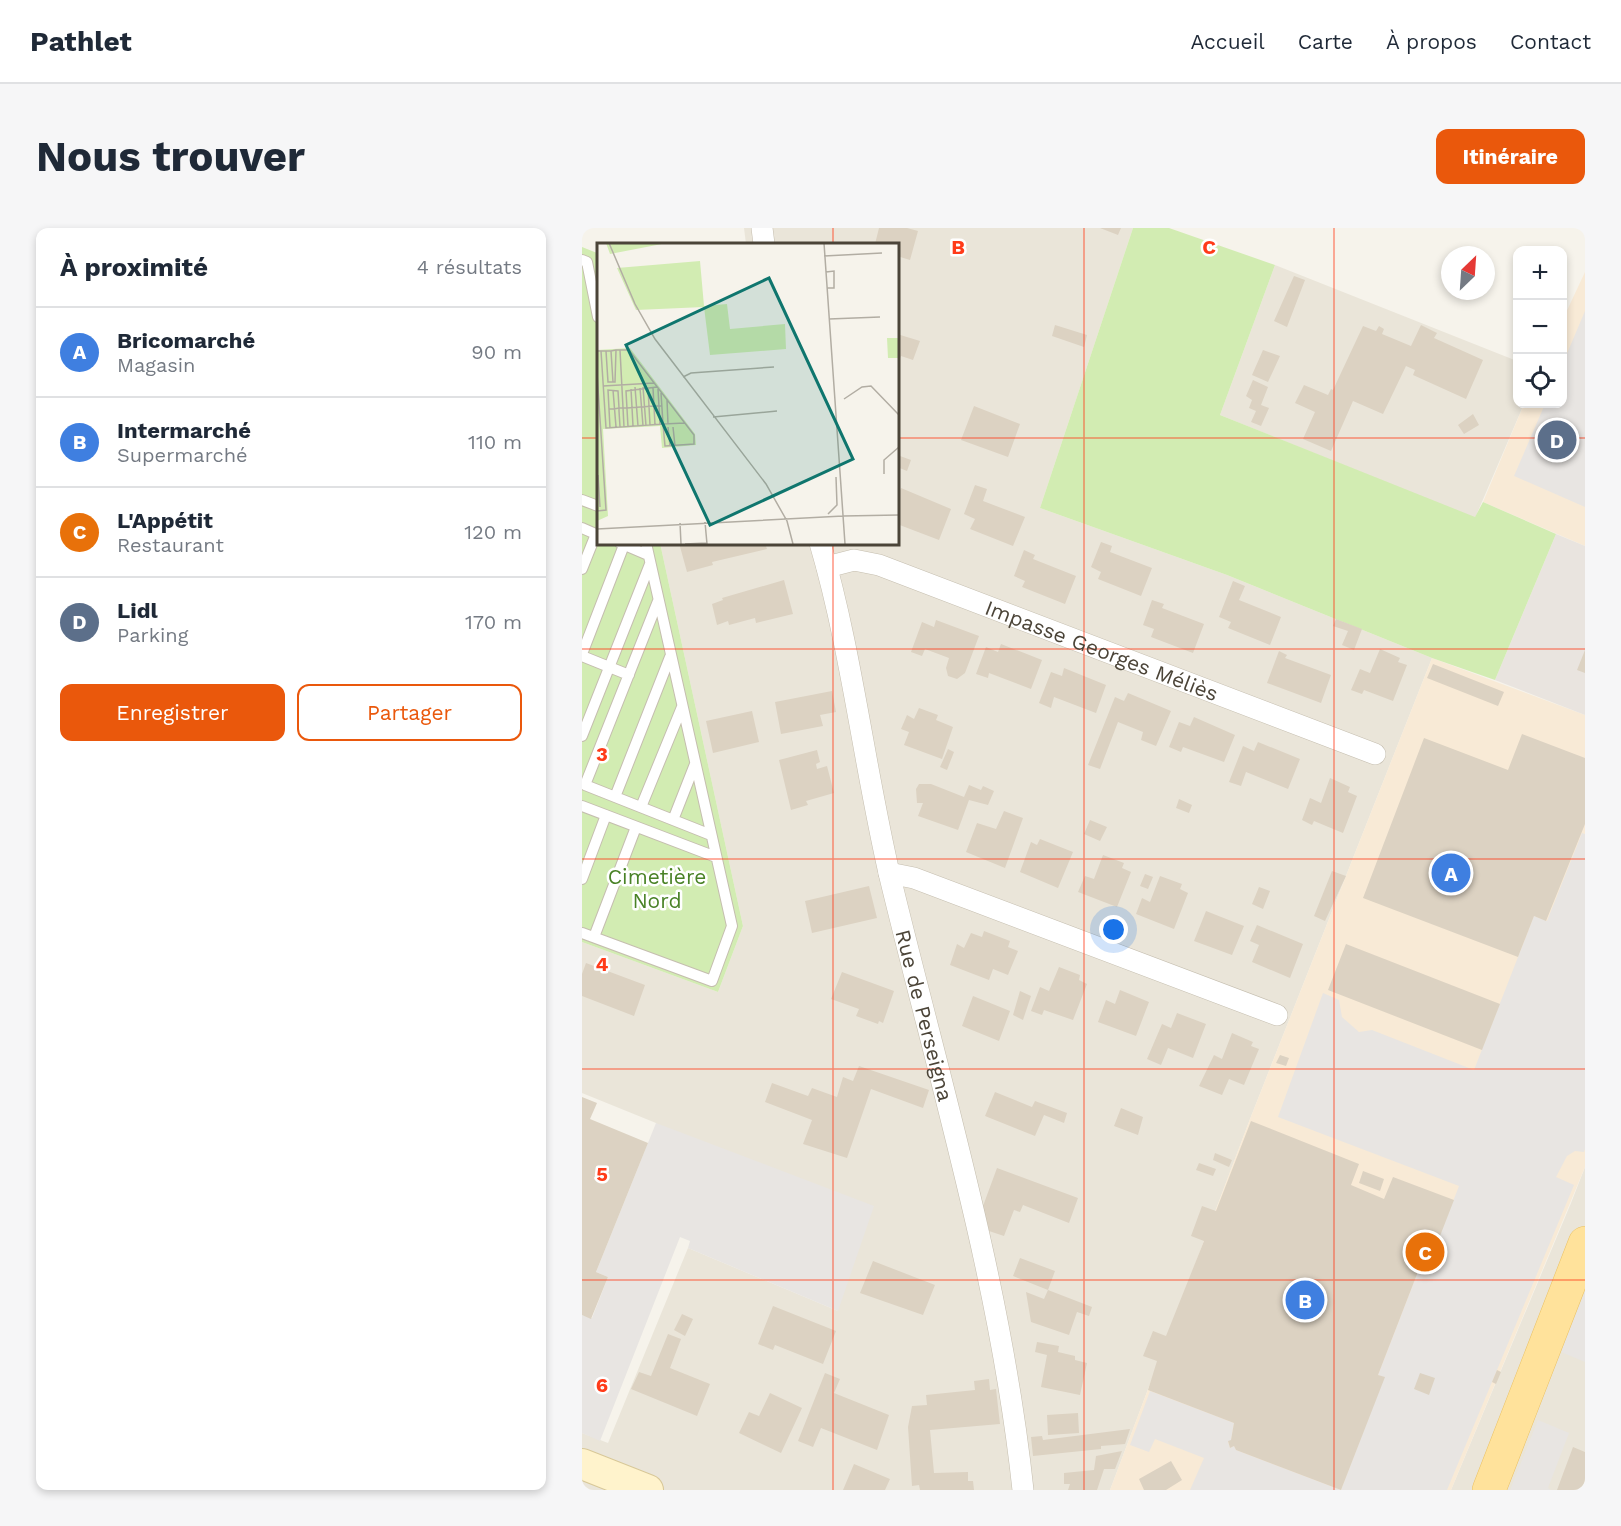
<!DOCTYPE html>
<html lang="fr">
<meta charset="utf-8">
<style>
body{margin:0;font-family:"Work Sans",sans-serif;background:#f6f6f7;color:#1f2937}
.controls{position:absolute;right:18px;top:18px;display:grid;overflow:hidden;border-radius:12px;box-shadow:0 3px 9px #0003}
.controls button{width:54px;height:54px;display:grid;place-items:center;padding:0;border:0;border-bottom:2px solid #e0e1e3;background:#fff;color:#1f2937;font:30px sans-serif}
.compass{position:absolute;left:859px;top:18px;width:54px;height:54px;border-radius:50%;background:#fff;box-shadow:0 3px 9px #0003;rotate:25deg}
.you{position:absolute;left:532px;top:702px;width:21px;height:21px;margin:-15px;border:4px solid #fff;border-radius:50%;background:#1a73e8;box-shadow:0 0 0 9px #1a73e833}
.badge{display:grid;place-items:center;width:39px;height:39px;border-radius:50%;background:#ea580c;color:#fff;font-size:20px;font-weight:700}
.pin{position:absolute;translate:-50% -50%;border:3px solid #fff;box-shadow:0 2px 6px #0006}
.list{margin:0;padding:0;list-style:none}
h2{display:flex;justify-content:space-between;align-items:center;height:78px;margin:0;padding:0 24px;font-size:26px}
h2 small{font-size:20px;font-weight:400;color:#747a83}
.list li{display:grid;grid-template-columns:39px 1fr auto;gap:18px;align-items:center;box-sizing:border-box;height:90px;padding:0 24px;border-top:2px solid #e0e1e3}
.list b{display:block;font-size:22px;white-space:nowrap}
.list p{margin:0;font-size:20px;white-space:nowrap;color:#747a83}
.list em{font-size:20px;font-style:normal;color:#747a83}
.actions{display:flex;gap:12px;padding:18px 24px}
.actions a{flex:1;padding:14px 0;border:2px solid #ea580c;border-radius:12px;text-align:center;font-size:21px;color:#ea580c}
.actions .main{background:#ea580c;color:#fff}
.icon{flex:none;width:33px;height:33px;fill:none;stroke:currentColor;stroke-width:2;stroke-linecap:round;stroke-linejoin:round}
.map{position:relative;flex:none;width:1003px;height:1262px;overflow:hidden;border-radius:12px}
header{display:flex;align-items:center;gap:36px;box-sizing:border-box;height:84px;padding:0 30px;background:#fff;border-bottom:2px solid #e0e1e3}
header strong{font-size:28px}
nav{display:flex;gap:33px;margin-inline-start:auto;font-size:21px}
.intro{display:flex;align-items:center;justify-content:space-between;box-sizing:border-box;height:144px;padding:0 36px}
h1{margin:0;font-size:42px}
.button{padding:15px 27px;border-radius:12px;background:#ea580c;color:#fff;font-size:21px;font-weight:700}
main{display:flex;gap:36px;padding:0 36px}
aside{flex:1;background:#fff;border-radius:12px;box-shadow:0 3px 9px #0003}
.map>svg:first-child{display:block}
.residential{fill:#eae5d9}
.commercial{fill:#f8ead6}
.industrial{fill:#e9e4df}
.green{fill:#d2ecb2}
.parking{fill:#e8e5e2}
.building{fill:#dcd2c2}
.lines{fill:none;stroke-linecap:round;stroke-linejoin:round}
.service-casing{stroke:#c5beaf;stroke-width:12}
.minor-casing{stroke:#c5beaf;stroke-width:22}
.secondary-casing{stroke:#d8c898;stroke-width:32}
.primary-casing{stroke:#ebc264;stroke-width:34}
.service{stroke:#fff;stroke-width:10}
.minor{stroke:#fff;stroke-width:21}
.secondary{stroke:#fff3cc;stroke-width:30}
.primary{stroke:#ffe29b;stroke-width:33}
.grid{fill:none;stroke:#ff3b19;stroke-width:1.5;stroke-opacity:0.55}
.labels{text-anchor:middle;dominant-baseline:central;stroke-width:5;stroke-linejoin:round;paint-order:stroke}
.street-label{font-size:21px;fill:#4b4438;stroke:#fff}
.park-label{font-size:21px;fill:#498226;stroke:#fff}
.inset-road{fill:none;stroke:#b2ada3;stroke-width:1.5}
.view{fill:#0f766e;fill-opacity:0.15;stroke:#0f766e;stroke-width:3}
.inset-edge{fill:none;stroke:#4b4438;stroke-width:3}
.grid-label{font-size:20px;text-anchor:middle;font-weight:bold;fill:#ff3b19;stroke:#fff;stroke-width:5;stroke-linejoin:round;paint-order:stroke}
</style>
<header>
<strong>Pathlet</strong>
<nav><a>Accueil</a><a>Carte</a><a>À propos</a><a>Contact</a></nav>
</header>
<div class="intro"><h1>Nous trouver</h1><a class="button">Itinéraire</a></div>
<main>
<aside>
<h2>À proximité<small>4 résultats</small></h2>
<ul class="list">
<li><span class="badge" style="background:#3f7fe0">A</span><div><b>Bricomarché</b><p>Magasin</p></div><em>90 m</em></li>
<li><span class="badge" style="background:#3f7fe0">B</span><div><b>Intermarché</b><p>Supermarché</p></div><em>110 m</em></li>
<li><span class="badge" style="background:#e8710a">C</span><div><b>L'Appétit</b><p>Restaurant</p></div><em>120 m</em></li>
<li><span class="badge" style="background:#5c6f8a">D</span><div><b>Lidl</b><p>Parking</p></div><em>170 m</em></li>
</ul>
<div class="actions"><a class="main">Enregistrer</a><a>Partager</a></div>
</aside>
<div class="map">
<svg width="1003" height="1262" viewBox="0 0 1003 1262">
<rect width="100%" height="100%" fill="#f6f3eb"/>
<path class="residential" d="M162 0H551L458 280 645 347 850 430 668 891 528 1262H0V1205L26 1215 106 1020 256 1083 74 895 0 865V714L136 764 161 698 78 315H315V16H164Z
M693 37 935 133 936 176H942L893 290 638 187Z
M1003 939V1262H869L989 975Z"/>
<path class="commercial" d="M1003 44V318L901 274 942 176H981V91Z
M850 430 1003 487V939L869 1262H528L668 891Z"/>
<path class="industrial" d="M974 306 1003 318V487L913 452Z"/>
<path class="green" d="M551 0H587L693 37 638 187 893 289 901 274 974 306 913 452 850 430 645 347 458 280Z
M0 19 15 25 16 33V315H78L161 698 136 764 0 714Z"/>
<path class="parking" d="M1003 83V279L932 248 963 176H981V135Z
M1000 605 1003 606V921L1002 924 993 923 985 928 974 949 992 957 865 1262H759L802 1150 796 1147 837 1041 844 1043 877 958 696 889 741 765 757 772 760 789 777 804 790 802 892 842 952 688 965 693Z
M74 895 292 978 256 1083 106 1020 108 1013 98 1009 18 1213 0 1205V1087L10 1090 26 1049 14 1044Z
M1003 1063V1134L979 1124Z
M568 1163 652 1195 649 1212 646 1214 648 1220 652 1218 654 1222 759 1262H608L622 1230 573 1211 567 1224 548 1217Z
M956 1192 987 1205 966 1260 969 1262H928Z"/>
<path class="building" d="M297 0H325L336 3 328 32 315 28V16H293Z
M518 0H539L536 7Z
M712 48 723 52 705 99 692 93Z
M473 97 505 107 502 119 470 108Z
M839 97 855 105 852 110 901 132 884 171 831 147 833 142 824 138 801 186 771 173 749 223 721 211 733 184 713 175 722 157 746 167 749 161 751 162 781 98 794 103 797 98 802 101 800 106 829 118Z
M315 106 338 113 331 132 319 128 315 137Z
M681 122 698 128 686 154 670 147Z
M671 152 686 159 679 177 687 180 679 198 669 194 674 183 667 180 670 172 664 168Z
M392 178 438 196 426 229 379 212Z
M891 186 897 197 882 206 876 197Z
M318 228 329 232 325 243 315 239Z
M393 257 405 261 401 273 443 289 431 318 388 301 393 291 382 286Z
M319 260 369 281 357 312 315 296V269Z
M519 314 530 318 528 324 570 340 559 368 516 351 519 344 509 339Z
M97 315H183L185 321 130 334 131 337 105 344Z
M442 322 453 327 451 331 494 348 483 376 440 359 443 353 432 348Z
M202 352 211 386 174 395 173 390 147 397 146 393 135 397 130 376 141 372 140 370Z
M651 353 663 358 657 372 699 389 688 417 646 400 649 394 637 389Z
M570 372 582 376 580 380 622 396 611 425 569 409 572 401 561 397Z
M754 391 780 401 772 422 760 417 766 403 751 398Z
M354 392 397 408 383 445 375 451 366 448 364 440 367 430 343 421 340 428 329 424 340 394 352 399Z
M419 416 460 432 449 461 407 445 406 450 394 446 404 419 416 424Z
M798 421 818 430 816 434 825 437 811 473 782 462 780 466 769 462 778 441 788 445Z
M1003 422V445L995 442Z
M697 423 705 427 703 430 749 447 739 475 685 455Z
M851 436 922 464 916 478 845 450Z
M482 440 524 457 514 485 472 469 469 480 457 475 469 444 480 448Z
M250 463 254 484 238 487 241 498 199 506 193 474Z
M546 465 589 483 574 518 559 512 561 504 536 494 518 541 506 537 533 469 542 473Z
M337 480 356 487 354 492 371 499 360 531 322 517 327 504 319 501 325 487 332 491Z
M170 483 177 514 131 525 124 493Z
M612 489 653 507 642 534 601 519 599 524 587 519 597 494 608 498Z
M940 506 1003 530V596L964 693 952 688 936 729 781 670 842 510 926 542Z
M676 514 718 531 706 561 664 544 659 558 647 554 661 518 672 523Z
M366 521 372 524 365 542 358 539Z
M235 522 238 534 234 536 235 541 245 538 252 565 224 573 226 577 209 582 197 532Z
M748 550 768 559 766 564 775 568 761 605 732 593 730 597 720 592 728 570 739 575Z
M337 556H349L382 569 387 557 399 562 401 558 412 563 406 577 387 572 376 602 336 588 341 575H335L334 561Z
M597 571 610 577 607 585 594 580Z
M422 583 441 590 423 640 384 624 395 595 414 601Z
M508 592 525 599 518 613 502 606Z
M458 611 491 624 476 660 438 644 449 614 455 617Z
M521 627 542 635 540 640 549 644 535 679 496 664 503 648 512 651Z
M750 643 764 648 743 693 732 688Z
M563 646 571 649 566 661 558 658Z
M578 648 600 656 598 661 606 665 592 701 554 686 560 670 568 674Z
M287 658 295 690 230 705 223 673Z
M677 659 688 663 681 681 670 676Z
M624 683 662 698 650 727 612 713Z
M675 697 721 716 708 750 670 734 677 717 668 713Z
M402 703 428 713 426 719 436 723 426 747 411 741 407 752 368 737 375 716 382 720 389 705 400 709Z
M764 716 918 776 900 822 746 762Z
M4 735 63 757 52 788 0 768V746Z
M477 739 498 747 497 752 505 756 491 792 462 782 460 787 449 783 458 759 467 763Z
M260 744 312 763 301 795 297 793 296 796 274 788 277 781 249 771Z
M538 762 567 774 554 808 516 794 524 772 533 776Z
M438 763 449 768 441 792 431 787Z
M391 768 428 783 417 813 380 798Z
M595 785 624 796 611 830 586 820 579 837 565 831 580 796 589 800Z
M650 805 671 814 669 818 677 821 662 857 647 851 640 867 617 858 632 827 640 831Z
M698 827 707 830 704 838 694 835Z
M277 838 347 862 341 880 289 861 265 930 221 916 230 892 183 874 190 855 226 868 230 860 255 869 261 849 271 853Z
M413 864 450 879 453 873 485 885 482 895 462 887 453 908 403 888Z
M0 869 15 875 8 891 66 915 14 1044 26 1049 9 1091 0 1087Z
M539 880 561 889 556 907 532 898Z
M669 893 777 936 769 957 802 971 811 949 872 972 844 1044 837 1041 796 1147 803 1149 759 1262 654 1222 652 1218 648 1220 646 1213 649 1212 652 1195 566 1162 575 1133 561 1128 571 1103 584 1108 622 1013 609 1008 620 978 634 983Z
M633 925 650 932 647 939 631 932Z
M617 935 634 941 631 948 614 942Z
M415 940 496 970 487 995 441 977 438 984 432 982 422 1008 407 1003 401 978Z
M781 943 802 951 798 963 777 955Z
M438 1030 473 1043 466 1062 431 1048Z
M291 1033 353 1057 341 1087 278 1065Z
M466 1062 510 1079 507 1088 495 1084 487 1107 449 1094 444 1064 462 1071Z
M191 1078 254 1103 241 1136 193 1117 191 1122 176 1116Z
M100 1086 111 1091 103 1108 92 1102Z
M86 1106 99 1111 88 1140 128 1156 115 1188 49 1161 57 1144 69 1148Z
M455 1114 477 1118 476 1124 493 1128V1132L505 1135 498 1167 459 1159 465 1127 453 1124Z
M915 1142 919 1144 914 1156 910 1154Z
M243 1145 258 1151 252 1165 307 1187 295 1222 239 1200 231 1219 216 1213Z
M838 1145 853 1150 847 1167 832 1161Z
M407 1151 408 1162 414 1161 418 1196 348 1202 352 1245 386 1244V1253H391L392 1262H338L337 1257 330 1258 326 1199 330 1178 345 1177 344 1167 393 1162 392 1153Z
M188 1165 220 1180 199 1225 157 1205 167 1184 177 1188Z
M496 1185 497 1205 466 1207 465 1187Z
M548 1201 543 1216 519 1218V1221L451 1228 449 1209 460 1208 461 1212Z
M991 1219 1003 1224V1262H975Z
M540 1223 533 1241H522L515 1262H486L488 1256H482V1245L512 1242 514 1228Z
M589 1233 600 1252 584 1262H562L557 1251Z
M272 1236 308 1251 303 1262H261Z"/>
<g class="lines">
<defs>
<path id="service" d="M0 32 5 34 16 89
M0 272 16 278
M0 300 16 307
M38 315 66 327
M0 341 14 306
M76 373 3 557 129 607
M0 426 42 317
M0 428 47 447
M0 508 68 336
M33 569 88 429
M0 578 134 629
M59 579 100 479
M91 592 113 536
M0 651 24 587
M0 705 130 753 150 698 64 315
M12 709 54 599"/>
<g id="minor">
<path d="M180 0 182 16"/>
<path id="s1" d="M238 315C270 424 282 538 308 649 357 852 419 1054 441 1262"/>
<path id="s2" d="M245 339 272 332 297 337 793 526"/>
<path d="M307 645 332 650 695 787"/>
</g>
<path id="secondary" d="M0 1236 66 1262"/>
<path id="primary" d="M907 1262 1003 1015"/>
</defs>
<use href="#service" class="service-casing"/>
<use href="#minor" class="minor-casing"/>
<use href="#secondary" class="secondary-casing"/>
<use href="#primary" class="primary-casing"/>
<use href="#service" class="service"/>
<use href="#minor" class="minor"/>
<use href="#secondary" class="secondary"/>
<use href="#primary" class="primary"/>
</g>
<path class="grid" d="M251 0V16M502 0V1262M752 0V1262M0 210H16M315 210H1003M251 315V1262M0 421H1003M0 631H1003M0 841H1003M0 1052H1003"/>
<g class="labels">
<g class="street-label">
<text stroke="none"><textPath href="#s2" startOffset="292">Impasse Georges Méliès</textPath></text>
<text stroke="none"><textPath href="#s1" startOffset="484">Rue de Perseigna</textPath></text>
</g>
<g class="park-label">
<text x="75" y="648">Cimetière<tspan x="75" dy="24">Nord</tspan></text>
</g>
</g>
<g transform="translate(15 15)">
<rect width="302" height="302" fill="#f6f3eb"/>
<path d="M9 0H70L13 11ZM103 18 107 63 130 61 133 86 188 81 189 106 113 112 107 64 39 67 20 25ZM290 95H301V115H291ZM33 105 98 191 99 202 65 205 63 183 6 186 11 273 0 278V107Z" fill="#d2ecb2"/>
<path class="inset-road" d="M12 0 38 61 58 96 169 241 190 278 196 301M227 0 248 301M227 13 285 10M229 29 237 28V45H230M232 76 283 74M23 107 27 184M0 108H14L19 107H32L97 192V201L68 203 66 181 9 185 4 108M9 108 11 139H18L19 107M14 108 16 139M0 130 9 267 0 268M86 134 94 130 177 124M6 143 57 140M38 144 41 183M46 144 49 183M43 145 46 183M51 145 53 182M56 145 58 182M34 146 36 183M61 146 63 182M16 147 19 184M64 150 66 181 88 180M247 156 265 144 274 143 302 172M70 157 71 181M12 166 13 185M116 174 180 168M23 184 22 168V165L21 148 11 147 12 166H17L22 165H30L57 163H65M31 184 29 148 60 144M71 184 73 203M76 184 78 203M287 231V217L302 204M1 232 3 264M231 271 240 262 239 234M246 273 302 272M108 279 110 301M83 280 84 301M0 286 246 273M88 301 110 300"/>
<path class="view" d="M172 35 256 216 113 282 29 102Z"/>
<rect width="302" height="302" class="inset-edge"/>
</g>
<g class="grid-label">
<text x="376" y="26">B</text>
<text x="627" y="26">C</text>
<text x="20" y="533">3</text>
<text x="20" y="743">4</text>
<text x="20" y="953">5</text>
<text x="20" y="1164">6</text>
</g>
</svg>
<div class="controls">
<button>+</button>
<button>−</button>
<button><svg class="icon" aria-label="locate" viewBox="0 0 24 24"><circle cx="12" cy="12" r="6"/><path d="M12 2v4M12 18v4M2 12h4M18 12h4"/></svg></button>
</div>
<svg class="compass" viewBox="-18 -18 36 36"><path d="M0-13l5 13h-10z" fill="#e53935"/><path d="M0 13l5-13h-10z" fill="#747a83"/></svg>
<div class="you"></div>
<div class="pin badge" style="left:869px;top:645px;background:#3f7fe0">A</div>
<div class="pin badge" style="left:723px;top:1072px;background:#3f7fe0">B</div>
<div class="pin badge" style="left:843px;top:1024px;background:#e8710a">C</div>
<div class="pin badge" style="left:975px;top:212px;background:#5c6f8a">D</div>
</div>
</main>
